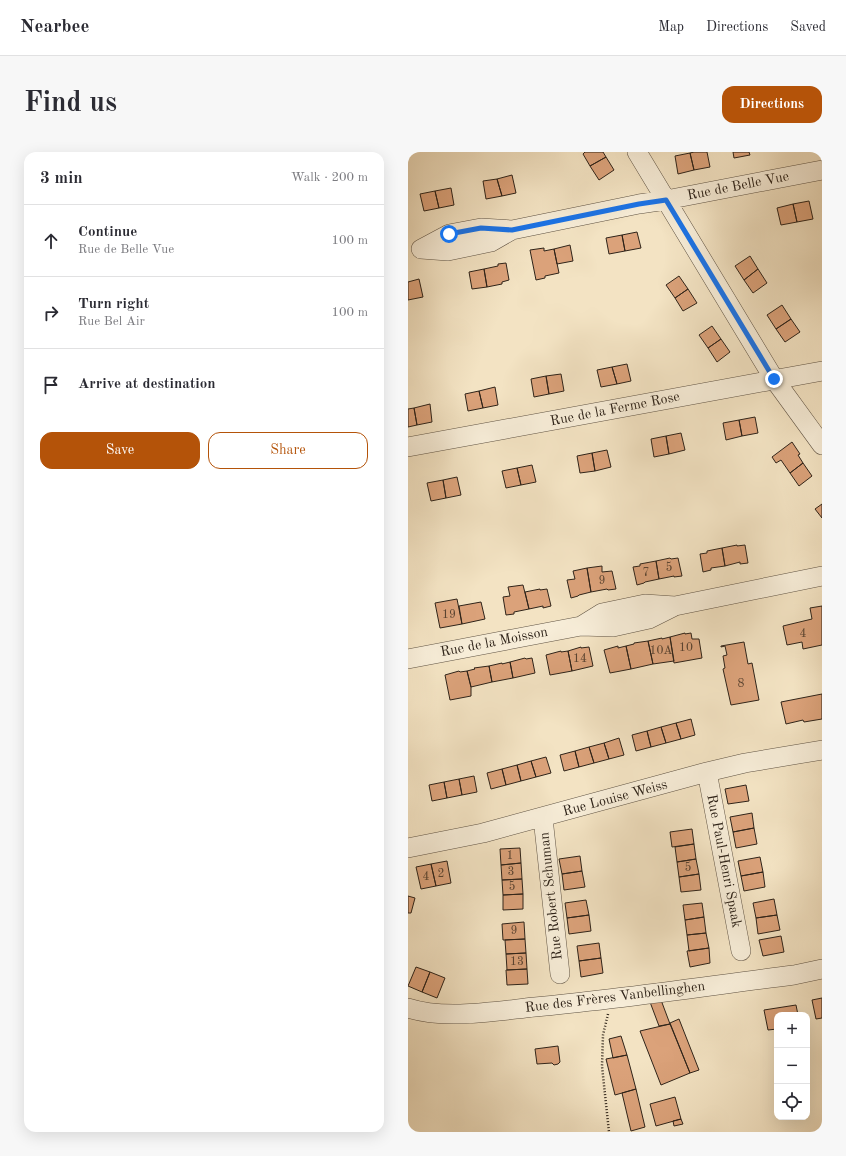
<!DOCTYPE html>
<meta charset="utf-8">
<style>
body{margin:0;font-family:"Old Standard TT",serif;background:#f7f7f7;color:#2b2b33}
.controls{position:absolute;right:12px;bottom:12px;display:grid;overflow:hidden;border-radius:8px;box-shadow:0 4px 16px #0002}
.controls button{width:36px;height:36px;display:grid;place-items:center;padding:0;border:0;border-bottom:1px solid #e1e1e2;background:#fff;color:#2b2b33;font:20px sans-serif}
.stop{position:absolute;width:12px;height:12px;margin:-9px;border:3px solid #1a73e8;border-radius:50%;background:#fff}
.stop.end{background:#1a73e8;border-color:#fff;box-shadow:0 1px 4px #0008}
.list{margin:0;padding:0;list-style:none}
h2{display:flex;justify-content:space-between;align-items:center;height:52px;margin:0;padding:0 16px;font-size:17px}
h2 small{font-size:13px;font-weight:400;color:#7c7c81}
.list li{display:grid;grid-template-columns:26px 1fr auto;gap:12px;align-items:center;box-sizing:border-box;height:72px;padding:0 16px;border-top:1px solid #e1e1e2}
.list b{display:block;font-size:15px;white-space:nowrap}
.list p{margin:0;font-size:13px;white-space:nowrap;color:#7c7c81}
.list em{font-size:13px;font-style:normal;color:#7c7c81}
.actions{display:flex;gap:8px;padding:12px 16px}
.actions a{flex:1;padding:9px 0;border:1px solid #b45309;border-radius:12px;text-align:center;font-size:14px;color:#b45309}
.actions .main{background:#b45309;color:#fff}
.icon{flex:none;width:22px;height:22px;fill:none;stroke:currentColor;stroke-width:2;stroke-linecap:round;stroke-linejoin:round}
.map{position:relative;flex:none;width:414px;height:980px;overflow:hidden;border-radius:12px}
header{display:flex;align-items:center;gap:24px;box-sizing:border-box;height:56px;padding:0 20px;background:#fff;border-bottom:1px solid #e1e1e2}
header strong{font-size:19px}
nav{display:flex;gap:22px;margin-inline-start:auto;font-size:14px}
.intro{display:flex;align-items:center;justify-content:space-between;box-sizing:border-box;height:96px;padding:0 24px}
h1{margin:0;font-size:28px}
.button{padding:10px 18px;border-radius:12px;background:#b45309;color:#fff;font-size:14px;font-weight:700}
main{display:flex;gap:24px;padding:0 24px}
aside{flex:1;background:#fff;border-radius:12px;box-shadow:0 4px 16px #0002}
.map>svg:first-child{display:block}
.building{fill:#dba27a;stroke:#2e2319}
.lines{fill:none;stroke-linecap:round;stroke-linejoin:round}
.minor-casing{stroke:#5f5344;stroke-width:20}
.path{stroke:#2e2319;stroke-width:2.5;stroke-dasharray:1 2;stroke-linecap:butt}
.minor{stroke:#f7edd8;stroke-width:19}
.route{stroke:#1a73e8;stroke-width:5}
.labels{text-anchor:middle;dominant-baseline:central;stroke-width:4;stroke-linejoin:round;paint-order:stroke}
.number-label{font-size:12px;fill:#594331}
.street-label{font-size:14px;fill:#2e2319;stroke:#f7edd8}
</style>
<header>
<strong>Nearbee</strong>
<nav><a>Map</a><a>Directions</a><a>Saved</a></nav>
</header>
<div class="intro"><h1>Find us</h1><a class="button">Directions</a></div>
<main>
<aside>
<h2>3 min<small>Walk · 200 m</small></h2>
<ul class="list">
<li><svg class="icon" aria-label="ahead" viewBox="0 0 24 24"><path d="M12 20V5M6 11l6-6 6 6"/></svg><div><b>Continue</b><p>Rue de Belle Vue</p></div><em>100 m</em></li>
<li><svg class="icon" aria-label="right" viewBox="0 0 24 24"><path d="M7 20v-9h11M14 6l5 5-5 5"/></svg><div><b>Turn right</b><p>Rue Bel Air</p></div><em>100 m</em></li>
<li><svg class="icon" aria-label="arrive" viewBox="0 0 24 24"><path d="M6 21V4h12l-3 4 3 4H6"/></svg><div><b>Arrive at destination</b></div></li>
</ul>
<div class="actions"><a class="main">Save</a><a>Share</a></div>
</aside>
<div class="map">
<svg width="414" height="980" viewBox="0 0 414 980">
<rect width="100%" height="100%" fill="#f3e3c3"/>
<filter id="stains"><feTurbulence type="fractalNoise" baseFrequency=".005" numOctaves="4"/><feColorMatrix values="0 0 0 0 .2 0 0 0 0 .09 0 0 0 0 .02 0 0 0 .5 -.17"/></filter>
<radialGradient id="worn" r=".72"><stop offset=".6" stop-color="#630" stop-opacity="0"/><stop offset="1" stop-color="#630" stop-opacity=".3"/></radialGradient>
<path class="building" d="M177 0H195L198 5 182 14 175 2Z
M286 0H299L302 15 286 18 282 1Z
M325 0H341L342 3 326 6Z
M282 1 286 18 270 22 267 4Z
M198 5 206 18 191 28 182 14Z
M104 23 108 41 94 44 89 27Z
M89 27 94 44 78 47 75 29Z
M43 36 46 53 31 56 27 39Z
M27 39 31 56 16 59 12 42Z
M401 49 405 67 389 70 385 52Z
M385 52 389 70 373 73 369 56Z
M229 80 233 96 217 99 214 83Z
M214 83 217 99 201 102 198 86Z
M162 93 165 109 149 112 146 97Z
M136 96V99L146 97 151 121 137 124V126L128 128 122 98Z
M342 104 350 117 336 128 327 114Z
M98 111 101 128 94 130V132L79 135 76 117 90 114V112Z
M76 117 79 135 64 137 61 120Z
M350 117 359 131 345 141 336 128Z
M271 124 280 137 267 146 258 133Z
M11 127 15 145 0 148V130Z
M280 137 289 151 275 159 267 146Z
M374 153 383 167 368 177 359 163Z
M383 167 392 180 377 190 368 177Z
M304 174 313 187 300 196 291 183Z
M313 187 322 200 309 210 300 196Z
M219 212 223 229 209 232 204 215Z
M204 215 209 232 193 235 189 218Z
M153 222 156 239 141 242 138 224Z
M138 224 141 242 126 245 123 227Z
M87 235 90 253 75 256 71 239Z
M71 239 75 256 60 259 57 242Z
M22 252 24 270 9 273 6 256Z
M6 256 9 273 0 275V257Z
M347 265 350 281 334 284 331 268Z
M331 268 334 284 318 288 315 271Z
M273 281 277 298 261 302 258 284Z
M258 284 261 302 246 305 243 287Z
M384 290 392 302 390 303 395 311 382 321 373 308 368 311 364 305Z
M199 298 203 315 187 319 184 301Z
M184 301 187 319 172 321 169 304Z
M395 311 404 324 391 334 382 321Z
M124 313 128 330 113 333 109 316Z
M109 316 113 333 98 336 94 319Z
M49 325 53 343 38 346 35 328Z
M35 328 38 346 23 349 19 331Z
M414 352V366L407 357Z
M329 393V394L337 393 340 411 332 412V410L317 414 314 396Z
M314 396 317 414 303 416V418L295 420 292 402 299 401V399Z
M262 406 263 407 270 406 274 424 266 425V424L251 427 248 409Z
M248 409 251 427 237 430 236 431 229 433 225 415 232 414V412Z
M194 414V420L204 419 208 437 200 438 199 437 183 440 179 416Z
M179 416 183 440 171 443 170 444 163 446 159 428 167 427 165 419Z
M115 433 121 457 106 460V462L98 463 95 445 102 444 100 435Z
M132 437V438L139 437 143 454 135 456V454L121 457 117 440Z
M49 447 54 472 32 476 27 451Z
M73 450 77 467 54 472 51 454Z
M414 454V493L395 497 394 490 379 493 375 474 404 467 402 456Z
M277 481V482L283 481 284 487H291L294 506 266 511 262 485Z
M262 485 266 509 245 512 240 489 254 486V487Z
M240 489 245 512 223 517 218 494 226 492V491Z
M336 490 340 512 344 511 351 548 323 553 315 517 317 516 315 504 319 503 317 494 313 495V494Z
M210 494V496L218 494 223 517 202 521 196 498Z
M173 495V496L181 495 185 514 164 519 160 499Z
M153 499V500L160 499 164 519 142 523 138 503Z
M117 506 118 507 124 506 127 521 105 526 102 510Z
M102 510 105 526 84 530 81 514 94 511V512Z
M81 514 84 530 63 535 59 519 67 517 66 516Z
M51 519 52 520 59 519 63 535V544L42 548 37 523Z
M414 542V567L396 570 395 568 378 572 373 550Z
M283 567 287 583 273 587 268 571Z
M268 571 273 587 258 591 253 575Z
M253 575 258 591 243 595 239 579Z
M239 579 243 595 228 599 224 583Z
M211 586 216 603 201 607 196 591Z
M196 591 201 607 186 611 181 595Z
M181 595 186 611 171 615 167 599Z
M167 599 171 615 156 619 152 603Z
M138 605 143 621 128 625 123 609Z
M123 609 128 625 113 629 109 613Z
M109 613 113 629 98 633 94 617Z
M94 617 98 633 83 637 79 621Z
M66 624 69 640 54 643 51 627Z
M51 627 54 643 39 646 36 630Z
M36 630 39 646 24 649 21 633Z
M338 633 341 649 320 652 317 637Z
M344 661 346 676 325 680 322 665Z
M346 676 349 692 328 696 325 680Z
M284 677 286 692 264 695 262 680Z
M286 692 288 707 269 710 267 695Z
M112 696 113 711 93 713 92 697Z
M172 704 174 719 154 722 151 707Z
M352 705 355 720 333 724 330 709Z
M288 707 291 722 271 725 269 710Z
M39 709 43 731 28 734 23 712Z
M113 711 114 727 94 728 93 713Z
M23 712 28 734 13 737 8 715Z
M174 719 177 735 156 738 154 722Z
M355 720 357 735 336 739 333 724Z
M291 722 293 738 273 740 271 725Z
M114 727 115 742 95 743 94 728Z
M115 742V757L95 758V743Z
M0 744 7 746 3 761H0Z
M366 747 369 763 348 766 345 751Z
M178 748 181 763 159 766 157 751Z
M294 751 296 765 277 768 275 753Z
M181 763 183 779 161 782 159 766Z
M369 763 372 778 350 782 348 766Z
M296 765 298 781 279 783 277 768Z
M116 770 117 787 95 788 94 772Z
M298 781 301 796 281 799 279 783Z
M373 784 376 800 355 804 351 788Z
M117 787 118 801 98 802 97 788Z
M191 791 193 806 171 809 169 794Z
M301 796 302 811 282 815 279 799Z
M118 801 119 817 99 818 98 802Z
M193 806 195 821 173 825 171 809Z
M8 815 22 820 14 840 0 834Z
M119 817 120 832 99 833 98 818Z
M22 820 37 826 29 846 14 840Z
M414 846V866L408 867 404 848Z
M253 848 262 872 251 874 242 850Z
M388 853 390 863H369V877L360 878 356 858Z
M271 867 291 918 282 921 262 871Z
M262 872 282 921 253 933 232 879Z
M213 884 219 903 205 906 201 887Z
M150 894 152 910 150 912 146 913 144 911 129 912 127 897Z
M219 903 228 937 207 943 198 907Z
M228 937 237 975 223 979 214 941Z
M267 945 273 967 248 974 242 952Z
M273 967 275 972 266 974 265 969Z"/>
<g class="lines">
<defs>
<path id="minor" d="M229 0 366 227 414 293
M104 78 83 90 40 99 13 97 41 82 73 76 104 78 231 52 258 48 414 18
M0 295 414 219
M267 454 237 452 194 461 173 474 205 475 241 467 267 454 414 424
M0 507 173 474
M299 620 333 799
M135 666 152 822
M0 696 75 681 299 620 337 611 414 598
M0 856C37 868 88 859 127 855 213 847 299 834 386 823L414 817"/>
</defs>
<use href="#minor" class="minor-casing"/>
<path class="path" d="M200 862 195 883 194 914 201 980"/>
<use href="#minor" class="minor"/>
</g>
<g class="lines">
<path class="route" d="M41 82 73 76 104 78 231 52 258 48 366 227"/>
</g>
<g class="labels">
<g class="number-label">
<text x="261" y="416">5</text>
<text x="238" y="421">7</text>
<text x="194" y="429">9</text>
<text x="41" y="463">19</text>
<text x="395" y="482">4</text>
<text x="278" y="496">10</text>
<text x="253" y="499">10A</text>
<text x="172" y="507">14</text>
<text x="333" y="532">8</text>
<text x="102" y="704">1</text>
<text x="280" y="716">5</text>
<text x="103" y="720">3</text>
<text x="33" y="722">2</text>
<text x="18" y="725">4</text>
<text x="104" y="735">5</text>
<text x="106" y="779">9</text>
<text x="109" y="810">13</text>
</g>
<g class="street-label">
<text transform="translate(330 34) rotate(-11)">Rue de Belle Vue</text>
<text transform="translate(207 257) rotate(-11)">Rue de la Ferme Rose</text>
<text transform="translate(86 490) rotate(-11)">Rue de la Moisson</text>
<text transform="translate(207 646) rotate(-15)">Rue Louise Weiss</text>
<text transform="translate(316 709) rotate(79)">Rue Paul-Henri Spaak</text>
<text transform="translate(143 744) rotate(-96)">Rue Robert Schuman</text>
<text transform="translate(207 845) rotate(-7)">Rue des Frères Vanbellinghen</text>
</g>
</g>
<rect width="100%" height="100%" filter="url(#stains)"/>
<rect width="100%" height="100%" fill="url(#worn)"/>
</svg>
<div class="controls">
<button>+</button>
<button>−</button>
<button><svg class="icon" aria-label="locate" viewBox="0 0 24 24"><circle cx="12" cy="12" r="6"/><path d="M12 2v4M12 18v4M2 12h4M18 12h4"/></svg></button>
</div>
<div class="stop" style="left:41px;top:82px"></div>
<div class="stop end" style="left:366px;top:227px"></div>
</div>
</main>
